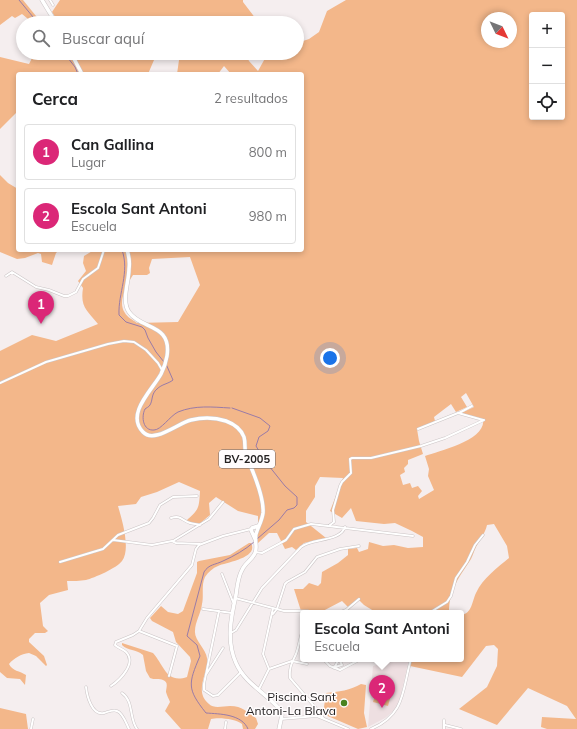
<!DOCTYPE html>
<html lang="es">
<meta charset="utf-8">
<style>
body{margin:0;font-family:Mulish,sans-serif;background:#f6f6f6;color:#202124}
.controls{position:absolute;right:12px;top:12px;display:grid;overflow:hidden;border-radius:4px;box-shadow:0 2px 6px #0003}
.controls button{width:36px;height:36px;display:grid;place-items:center;padding:0;border:0;border-bottom:1px solid #e0e0e0;background:#fff;color:#202124;font:20px sans-serif}
.compass{position:absolute;left:481px;top:12px;width:36px;height:36px;border-radius:50%;background:#fff;box-shadow:0 2px 6px #0003;rotate:133deg}
.you{position:absolute;left:330px;top:358px;width:14px;height:14px;margin:-10px;border:3px solid #fff;border-radius:50%;background:#1a73e8;box-shadow:0 0 0 6px #1a73e833}
.badge{display:grid;place-items:center;width:26px;height:26px;border-radius:50%;background:#db2777;color:#fff;font-size:13px;font-weight:700}
.pin{position:absolute;translate:-50% -33px;filter:drop-shadow(0 1px 2px #0008)}
.pin::after{content:'';position:absolute;top:21px;width:14px;height:12px;background:inherit;clip-path:polygon(0 0,100% 0,50% 100%)}
.popup{position:absolute;left:300px;top:610px;width:164px;height:52px;box-sizing:border-box;display:grid;place-content:center;border-radius:4px;background:#fff;filter:drop-shadow(0 1px 3px #0005);font-size:13px;white-space:nowrap;color:#757577}
.popup b{font-size:15px;color:#202124}
.popup::after{content:'';position:absolute;left:50%;top:100%;margin-left:-8px;border:8px solid transparent;border-top-color:#fff}
.list{margin:0;padding:0;list-style:none}
h2{display:flex;justify-content:space-between;align-items:center;height:52px;margin:0;padding:0 16px;font-size:17px}
h2 small{font-size:13px;font-weight:400;color:#757577}
.list li{display:grid;grid-template-columns:26px 1fr auto;gap:12px;align-items:center;box-sizing:border-box;height:56px;margin:0 8px 8px;padding:0 8px;border:1px solid #e0e0e0;border-radius:4px}
.list b{display:block;font-size:15px;white-space:nowrap}
.list p{margin:0;font-size:13px;white-space:nowrap;color:#757577}
.list em{font-size:13px;font-style:normal;color:#757577}
.icon{flex:none;width:22px;height:22px;fill:none;stroke:currentColor;stroke-width:2;stroke-linecap:round;stroke-linejoin:round}
.map{position:relative;flex:none;width:577px;height:729px;overflow:hidden}
.search{position:absolute;background:#fff;box-shadow:0 2px 6px #0003;left:16px;top:16px;width:288px;height:44px;display:flex;align-items:center;gap:10px;box-sizing:border-box;padding:0 14px;border-radius:22px;color:#757577;font-size:15px}
.panel{position:absolute;background:#fff;box-shadow:0 2px 6px #0003;left:16px;top:72px;width:288px;height:180px;border-radius:4px}
.map>svg:first-child{display:block}
.built{fill:#eedfe1}
.green{fill:#f3b78a;fill-rule:evenodd}
.lines{fill:none;stroke-linecap:round;stroke-linejoin:round}
.stream{stroke:#9a7ba7;stroke-width:1}
.minor-casing{stroke:#cbc5c6;stroke-width:3}
.primary-casing{stroke:#cbc5c6;stroke-width:4.5}
.minor{stroke:#fff;stroke-width:2}
.primary{stroke:#fff;stroke-width:3.5}
.poi-dot{fill:#49831f;stroke:#fffcfd;stroke-width:1.5}
.labels{text-anchor:middle;dominant-baseline:central;stroke-width:3;stroke-linejoin:round;paint-order:stroke}
.shield{fill:#fffcfd;stroke:#666364;stroke-width:1}
.shield-label{font-size:11px;font-weight:bold;fill:#242122}
.poi-label{font-size:12px;fill:#242122;stroke:#fffcfd;text-anchor:end}
</style>
<div class="map">
<svg width="577" height="729" viewBox="0 0 577 729">
<rect width="100%" height="100%" fill="#f5eeef"/>
<path class="built" d="M388 659H409L400 699 398 705 392 712 385 718 368 727 373 666 388 662Z"/>
<path class="green" d="M0 0H23L36 16 44 23H33L22 14 15 18 12 16 0 25Z
M60 0H243V2L256 19 257 23H59L52 12Z
M346 0H577V729H547L541 727 542 717 576 719 567 706 528 688 497 725 459 709 487 687 497 666 498 649 494 645 486 646 462 677 410 666 412 659H461V615C472 614 472 601 476 593 483 578 497 568 509 558L507 546 494 524 487 525C485 534 480 539 476 547 474 551 473 555 471 559 459 578 449 589 449 613H377L364 605 358 599 348 607 342 601 321 612 301 611 294 589H303L309 583 318 586 321 583 322 572 338 563 348 555V549L357 548 359 552 368 549 369 542 383 546 394 545 408 548 423 547V537L412 531 395 523 384 524 356 521 351 508 342 518 330 511 343 478 320 477 315 486V497L306 511V522L326 538 304 543 296 550 292 547 285 549 277 533H269L258 543V516L238 511 216 497 209 503 210 515 198 525 186 521C199 509 199 509 200 491L179 482 157 492 141 497 136 504 118 506C122 520 131 549 122 561 117 568 94 578 86 580 80 581 73 581 67 581L68 590 49 595 40 603 43 626 48 631 45 633H35L29 639V642L44 656 47 665 46 666 36 656 29 653C21 654 14 658 9 664 12 671 20 671 26 675L25 685 20 679 7 678 0 672V351L32 335 56 341 98 324C87 310 80 307 83 288L78 281 86 271 83 263 84 256 94 250H302V74H300V72L296 74H231L224 66 218 74H177L180 53H245L249 61 258 71 268 53H297V41L300 42 309 39 319 32 327 11ZM532 15H562V117H532ZM487 18H511V42H487ZM190 257 200 285 178 322 137 323C133 320 127 317 125 313 117 302 127 284 133 275H147L150 273 149 268 152 259ZM466 393 474 407 461 413 483 419C487 440 439 451 425 456L429 469 428 476 434 490 419 499 418 496 422 491 418 486 412 488 410 483 403 485 400 475 405 472 404 468 408 464V460L423 454 419 441 417 429 435 421 434 417 451 404 456 412 467 407 461 397Z
M30 53H157L148 74H18V111L0 129V57L29 64 32 58Z
M0 175 8 183 18 189V250H59L56 253 52 265 42 262 41 254 38 253 25 258 17 259 0 252Z
M249 543H251C259 558 227 562 218 566 213 568 208 572 205 577 201 585 204 596 202 604 201 613 195 622 195 631 194 640 206 649 207 658 209 673 193 691 209 704 214 709 223 706 230 706 243 706 246 712 256 718L258 724 255 729H243L242 724C236 719 219 717 211 719L208 729H181L165 711 170 702C169 699 167 696 166 692 166 688 169 682 163 680 160 678 154 680 150 678L146 671 143 655C136 649 128 651 122 645V643L153 653C164 665 166 684 187 677L191 661 190 657 176 642 173 632 152 621 150 618 161 606 168 612 178 614 183 611 197 573V562L199 561 230 555Z
M361 684 366 685 364 713 367 727 358 729 323 714 326 693C338 692 351 690 361 684Z
M378 684 393 688 388 706 373 702Z
M0 708 26 714 28 729H0Z"/>
<g class="lines">
<path class="stream" d="M19 0 38 23
M64 53 75 67 78 74
M122 250C130 272 118 293 119 315L126 322 142 327 145 330 148 338 156 352 164 362
M166 364 173 380C168 384 162 384 157 389 151 394 153 400 150 405 149 407 146 408 145 409 141 417 143 431 154 430 161 430 170 416 178 412 195 405 212 407 230 408
M232 408 260 418 270 426 268 431 259 437 256 446 265 461 285 486 297 497V505L294 508 287 510 279 520 257 539
M248 729C242 714 220 714 206 713 187 689 188 684 200 656L197 645 187 636 204 572C209 564 215 565 223 561 234 556 245 550 254 542"/>
<defs>
<path id="minor" d="M50 0 53 5
M6 276 12 272 36 287 49 290 64 296H68L76 292 83 279 98 268 104 250
M0 383 46 362 108 344 124 341 134 342 146 350 158 363 162 370
M459 413 472 406
M418 429 458 413 483 420
M171 518C181 515 181 520 190 523 193 524 197 524 200 525
M330 525 334 522 333 510 340 486 342 482 351 473 350 459 352 458H371L421 446 445 438 484 420
M113 540 152 545 172 541 176 543 200 544
M173 541 209 519 223 502
M255 552 262 553 286 540 294 529 311 524 413 536
M60 562 103 549 118 535 149 523 153 518 160 505 173 497 197 496
M222 574 233 602
M235 598 284 611H308L307 613
M203 609 232 613
M219 611 204 684V690L213 696 218 695 241 672
M338 613 346 610 359 599
M429 613 447 602 451 596 456 578 467 562 475 545 483 535
M273 614 277 609 285 584 287 582 305 572 317 557 340 549 359 546
M303 629C300 637 299 646 296 654 292 663 289 667 290 678L320 713 323 718
M139 631 177 646 169 676
M231 633 236 630 262 588 301 547C312 538 340 542 345 527
M323 659 330 666 340 670 361 659
M335 667 342 665 339 659
M334 668 339 659
M269 669 263 654 273 608
M207 673 223 648
M111 686C120 680 137 663 126 652 123 649 118 648 115 645L116 642 133 635 139 631 147 618 192 565 196 549 199 545 223 536 251 529
M86 687C87 696 92 716 104 713 108 712 113 709 117 711 123 713 126 723 129 729
M259 689 269 669 292 661 307 664
M122 693C134 701 129 719 137 729
M281 719 317 716 348 729
M445 725 461 729
M31 729 33 719
M225 729 226 722
M371 729C406 714 402 690 411 659
M444 729V720"/>
<path id="primary" d="M42 0 56 23
M71 53 82 74
M127 250C129 256 130 262 129 269 129 282 121 300 129 312 141 330 172 323 167 356 166 362 164 368 161 374 153 389 125 414 143 432 154 444 178 423 191 420 203 417 214 417 226 421 234 424 241 429 244 437 246 444 244 450 246 456 247 460 250 464 251 467 256 479 264 501 263 513 262 521 258 527 256 534 254 541 258 547 255 553 252 560 245 563 242 570 238 577 237 587 236 595 231 617 226 641 236 663 245 684 268 694 281 711L282 715 279 729
M255 539 251 530 252 528 258 526"/>
</defs>
<use href="#minor" class="minor-casing"/>
<use href="#primary" class="primary-casing"/>
<use href="#minor" class="minor"/>
<use href="#primary" class="primary"/>
</g>
<circle class="poi-dot" cx="344" cy="703" r="4"/>
<g class="labels">
<rect class="shield" x="219" y="450" width="56" height="18" rx="3"/>
<g class="shield-label">
<text x="247" y="459">BV-2005</text>
</g>
<g class="poi-label">
<text x="336" y="696">Piscina Sant<tspan x="336" dy="14">Antoni-La Blava</tspan></text>
</g>
</g>
</svg>
<div class="controls">
<button>+</button>
<button>−</button>
<button><svg class="icon" aria-label="locate" viewBox="0 0 24 24"><circle cx="12" cy="12" r="6"/><path d="M12 2v4M12 18v4M2 12h4M18 12h4"/></svg></button>
</div>
<svg class="compass" viewBox="-18 -18 36 36"><path d="M0-13l5 13h-10z" fill="#e53935"/><path d="M0 13l5-13h-10z" fill="#757577"/></svg>
<div class="you"></div>
<div class="pin badge" style="left:41px;top:324px">1</div>
<div class="pin badge" style="left:382px;top:708px">2</div>
<div class="popup"><b>Escola Sant Antoni</b>Escuela</div>
<div class="search"><svg class="icon" aria-label="search" viewBox="0 0 24 24"><circle cx="10" cy="10" r="6"/><path d="M15 15l6 6"/></svg>Buscar aquí</div>
<section class="panel">
<h2>Cerca<small>2 resultados</small></h2>
<ul class="list">
<li><span class="badge">1</span><div><b>Can Gallina</b><p>Lugar</p></div><em>800 m</em></li>
<li><span class="badge">2</span><div><b>Escola Sant Antoni</b><p>Escuela</p></div><em>980 m</em></li>
</ul>
</section>
</div>
